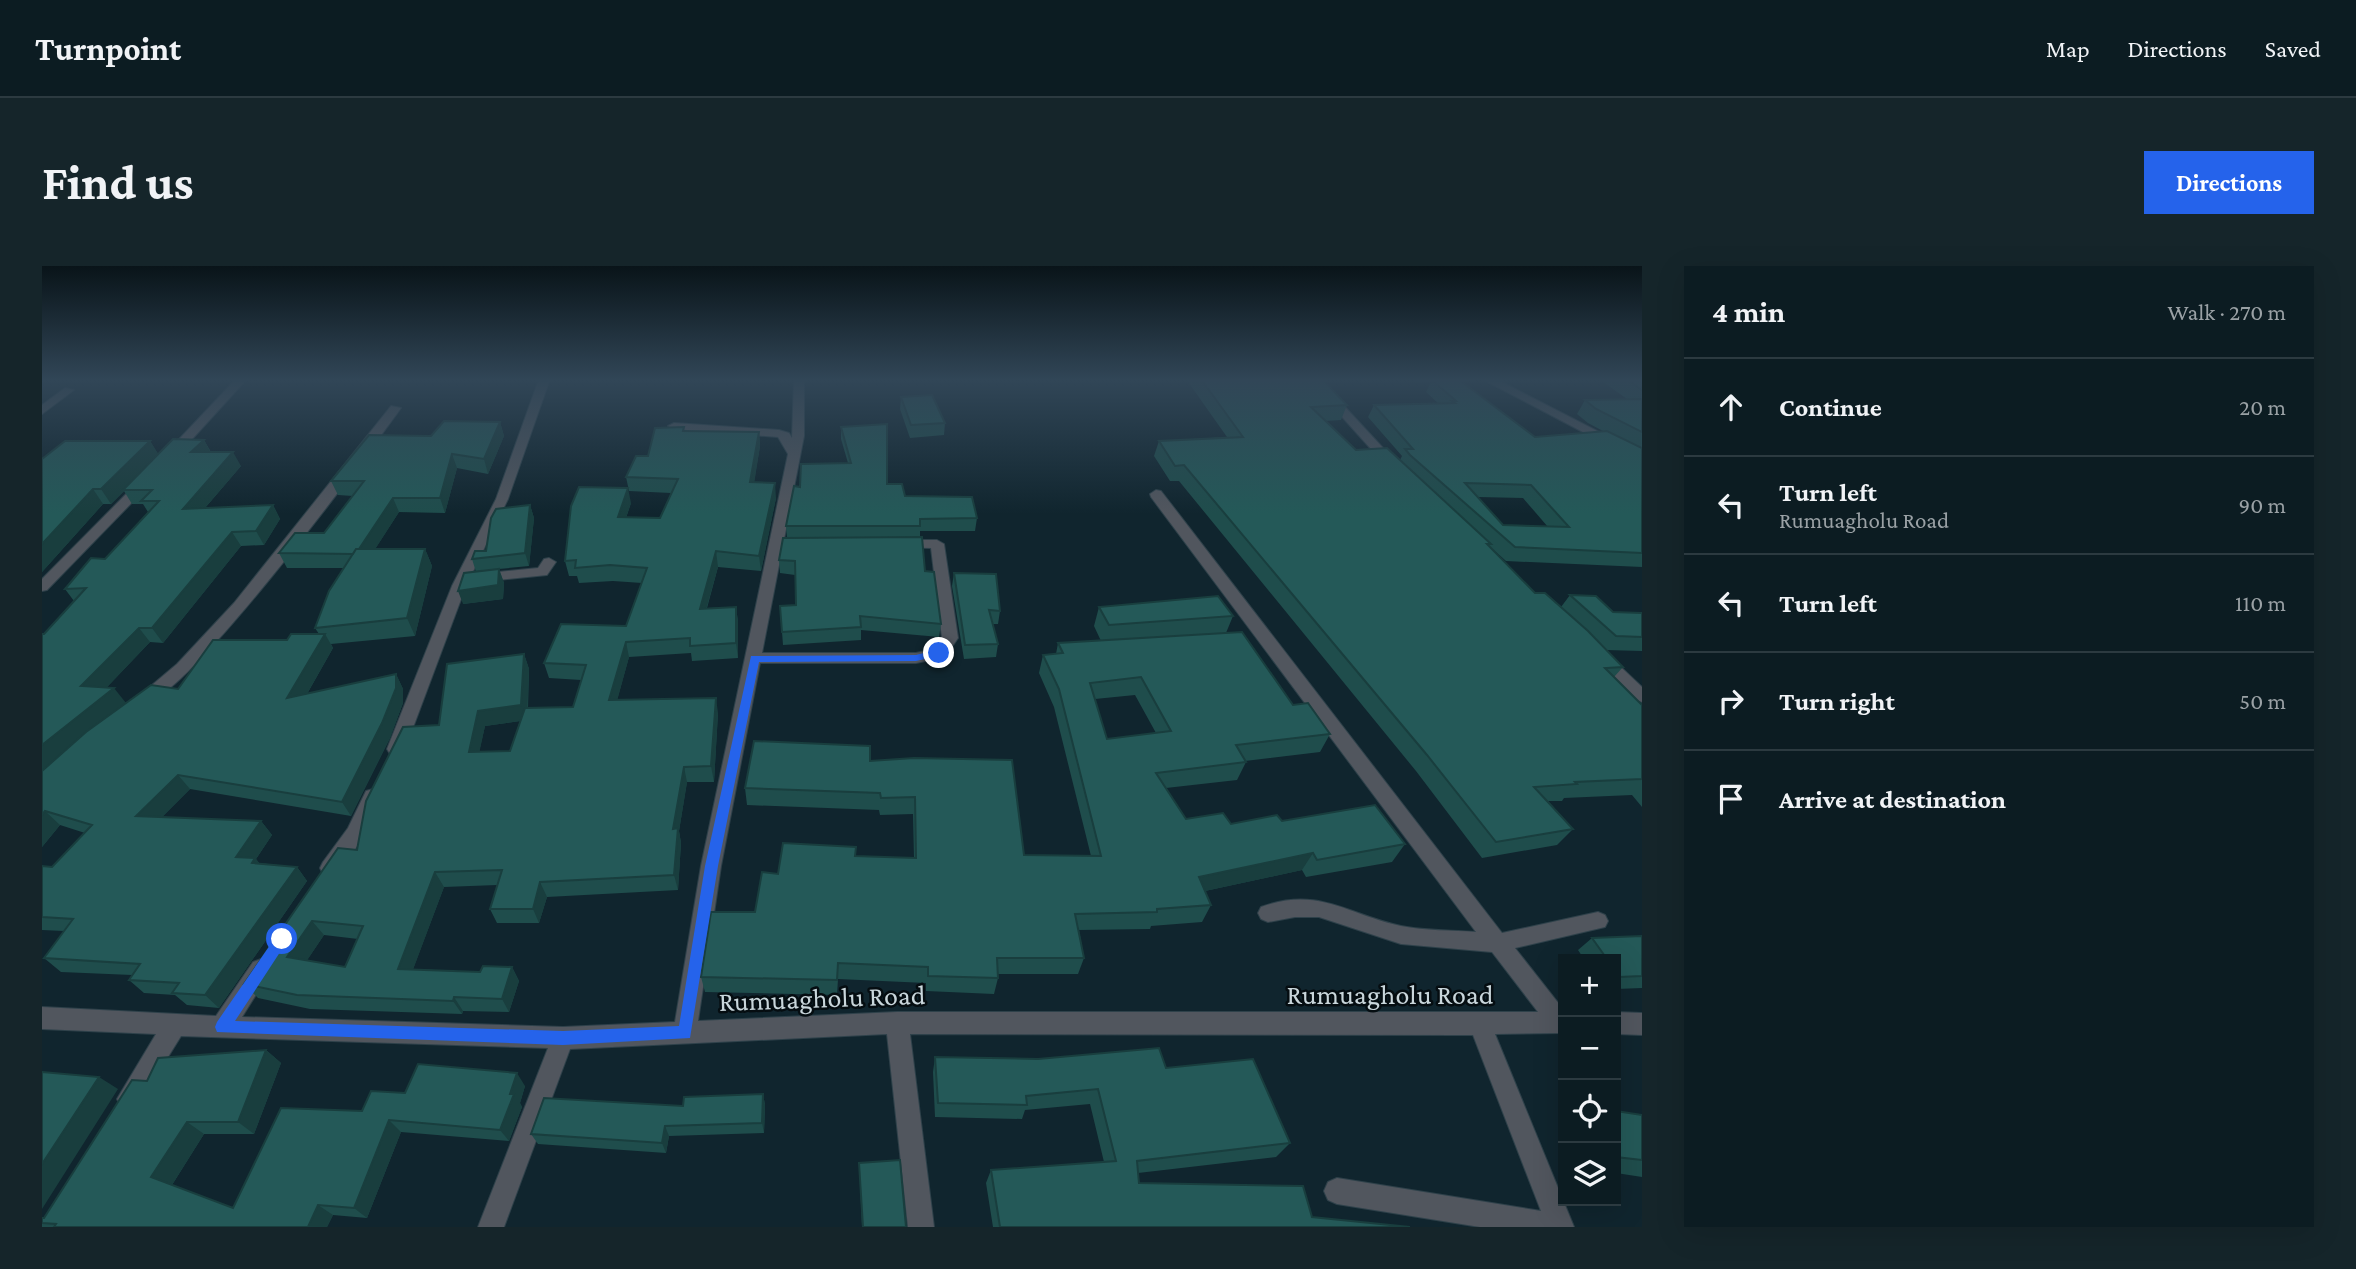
<!DOCTYPE html>
<meta charset="utf-8">
<style>
body{margin:0;font-family:"Crimson Pro",serif;background:#15252a;color:#f1f3f6}
.controls{position:absolute;right:21px;bottom:21px;display:grid;overflow:hidden;border-radius:0px;box-shadow:0 7px 28px #0002}
.controls button{width:63px;height:63px;display:grid;place-items:center;padding:0;border:0;border-bottom:2px solid #2c3a40;background:#0c1c22;color:#f1f3f6;font:35px sans-serif}
.stop{position:absolute;width:21px;height:21px;margin:-16px;border:5px solid #2563eb;border-radius:50%;background:#fff}
.stop.end{background:#2563eb;border-color:#fff;box-shadow:0 2px 7px #0008}
.list{margin:0;padding:0;list-style:none}
h2{display:flex;justify-content:space-between;align-items:center;height:91px;margin:0;padding:0 28px;font-size:30px}
h2 small{font-size:23px;font-weight:400;color:#9aa1a5}
.list li{display:grid;grid-template-columns:46px 1fr auto;gap:21px;align-items:center;box-sizing:border-box;height:98px;padding:0 28px;border-top:2px solid #2c3a40}
.list b{display:block;font-size:26px;white-space:nowrap}
.list p{margin:0;font-size:23px;white-space:nowrap;color:#9aa1a5}
.list em{font-size:23px;font-style:normal;color:#9aa1a5}
.icon{flex:none;width:38px;height:38px;fill:none;stroke:currentColor;stroke-width:2;stroke-linecap:round;stroke-linejoin:round}
.map{position:relative;flex:none;width:1600px;height:961px;overflow:hidden;border-radius:0px}
header{display:flex;align-items:center;gap:42px;box-sizing:border-box;height:98px;padding:0 35px;background:#0c1c22;border-bottom:2px solid #2c3a40}
header strong{font-size:33px}
nav{display:flex;gap:38px;margin-inline-start:auto;font-size:24px}
.intro{display:flex;align-items:center;justify-content:space-between;box-sizing:border-box;height:168px;padding:0 42px}
h1{margin:0;font-size:49px}
.button{padding:18px 32px;border-radius:0px;background:#2563eb;color:#fff;font-size:24px;font-weight:700}
main{display:flex;gap:42px;padding:0 42px}
aside{flex:1;background:#0c1c22;border-radius:0px;box-shadow:0 7px 28px #0002}
.map>svg:first-child{display:block}
.lines{fill:none;stroke-linecap:round;stroke-linejoin:round}
.minor-casing{stroke:#2e414a;stroke-width:2}
.minor{fill:#51565e;fill-rule:evenodd}
.wall{fill:#1f4d4c;fill-rule:evenodd}
.shaded-wall{fill:#193e3e}
.building{fill:#245958;stroke:#193e3e;stroke-width:2;fill-rule:evenodd}
.route{fill:#2563eb}
.labels{text-anchor:middle;dominant-baseline:central;stroke-width:5;stroke-linejoin:round;paint-order:stroke}
.near-street-label{font-size:28px;fill:#c9d6db;stroke:#050d11}
</style>
<header>
<strong>Turnpoint</strong>
<nav><a>Map</a><a>Directions</a><a>Saved</a></nav>
</header>
<div class="intro"><h1>Find us</h1><a class="button">Directions</a></div>
<main>
<div class="map">
<svg width="1600" height="961" viewBox="0 0 1600 961">
<rect width="100%" height="100%" fill="#10252e"/>
<g class="lines">
<defs>
<path id="minor" d="M194 113H205L131 194H123V188Z
M497 113H508L466 233 424 320 363 483 360 488H348L345 483 410 320 454 233Z
M752 113H762V170L720 387H874L892 383 900 372 889 282 852 281V275L857 274H895L902 278 916 372 903 391 874 397H718L679 600 656 755 855 746H1496L1450 686 1359 678 1277 651H1253L1226 656 1219 653 1216 647 1219 641C1277 620 1306 649 1359 660 1383 665 1410 664 1434 666L1109 231 1108 228 1114 224 1119 225 1460 667 1556 646 1563 649 1566 655 1563 661 1473 682 1521 743V767L1453 768 1532 961H1438L1295 938 1286 934 1282 925 1286 916 1295 912 1499 945 1431 769 868 768 892 961H866L845 768 528 783 462 961H436L506 782 139 770 95 841 87 845 79 841 75 833 114 768 0 763V741L174 750 211 696 219 693 227 696 230 703 200 751 521 761 633 756 659 600 746 188 736 171 632 163 626 160 632 157 737 164 747 167 750 172Z
M1266 113H1277L1355 197V203H1347Z
M1440 113H1454L1600 188V197Z
M23 122 32 124 0 148V139Z
M349 140 359 142C330 182 134 449 97 438L95 434 97 430 135 398 192 337Z
M103 212 109 216 107 219 5 324 0 325V313L99 213Z
M507 292 514 296 505 309 437 316 430 312 437 308 496 302 502 293Z
M1559 387 1565 388 1600 421V436L1594 434 1553 396 1551 392Z
M331 523 338 525 340 530C333 546 307 603 292 609 287 611 286 609 281 608L278 602 281 596 306 562 324 525Z
M1574 746 1600 747V769L1574 768Z"/>
</defs>
<use href="#minor" class="minor-casing"/>
<use href="#minor" class="minor"/>
</g>
<path class="wall" d="M1144 113H1280L1305 139 1299 154 1283 155 1314 184 1358 194 1360 190 1326 151 1332 139 1397 138 1384 126 1389 116 1373 117 1370 113H1433L1432 115H1419L1493 171 1561 165 1546 157 1535 148 1543 134 1585 133 1557 113H1600V301L1464 295 1447 280 1493 327 1519 341 1528 329 1571 346 1600 347V385L1564 384 1581 401 1572 411 1600 439V541L1590 529 1522 532 1520 535H1506L1531 563 1515 579 1440 592 1374 505 1137 215H1128L1112 190 1117 175 1185 171ZM1436 231 1481 232 1506 261 1461 259Z
M859 131 903 157 902 169 868 172 858 143Z
M458 156 462 170 446 208 415 202 403 247 357 246 333 283H383L390 300 373 370 289 378 291 382 265 428 354 408 361 423V437L348 472 309 550 148 523 120 551 219 555 230 569 214 593 217 597 255 601 265 615 177 742 145 739 133 729 102 727 87 714 90 709 19 706 2 692 22 665 0 664V600L10 601 43 567 18 559 0 581 9 497 0 505V368H2L32 335 23 323 63 293 106 246 101 238H90L82 225 69 238H61L0 306V193L108 175 116 188 162 174 169 186 199 200 163 242 231 239 238 253 222 279 199 280 121 377 108 376 64 422 84 437 136 423 245 374 277 368 273 362 302 302H245L237 287 282 267 311 230 296 229 289 215 389 170Z
M799 161 845 218 863 230 935 252 933 265H878V271L883 305 899 358 897 371 819 364V374L741 379 738 340 754 339 753 309 738 307 737 294 745 272 744 260 758 221 806 197 799 173Z
M642 165 717 166 718 180 712 216 734 232 719 305 676 301 665 342 694 341 696 356V392L650 395 649 387 587 391 575 434 676 447 672 516H645L637 565 639 577 636 624 505 631 497 657H455L448 643 455 619 402 621 371 703 438 706 470 701 477 715 467 746 421 745 420 748 268 743 216 732 202 718 315 584 397 459 482 388 487 403 486 442 531 441 539 414 507 412 502 397 584 360 600 317 571 315 537 317 535 310H527L523 295 589 237 584 252H618L629 227 587 225 584 211 606 190ZM478 455 468 485 437 486 443 460ZM282 669 316 673 303 701 265 694Z
M488 239 492 252 487 300 457 303 462 317 461 333 421 338 434 306 430 293 444 285Z
M912 307 958 345 956 358H951L956 378 954 391 922 393 910 320Z
M1057 341 1191 350 1184 367 1251 439 1288 468 1278 486 1203 495 1204 496 1195 514 1124 522 1144 553 1189 558 1240 555 1363 578 1350 596 1264 611 1260 604 1163 625 1169 639 1160 656 1109 660 1108 663 1037 664 1042 692 1036 708H956V712L952 728 884 725V717L796 713 795 729 663 726 659 711 713 646 736 608 813 590 872 592 871 548 838 549 837 544 705 539 703 522 828 495 982 589 1049 590 1012 441 997 407 1001 389 1014 388 1016 377 1059 375 1052 360ZM1093 429 1114 467 1065 473 1053 433Z
M1600 670V722L1574 723V693H1542L1536 684 1550 672Z
M224 784 239 797 212 868H162L130 919 191 942 320 845 363 827 483 820 478 837 480 841 467 875 359 866 325 952 291 949 285 961H0V952H2L105 815Z
M893 791 1124 802 1248 877 1234 891 1096 907 1097 917 1270 951 1368 961H951L944 917 949 904 1062 896 1048 838 983 844 980 853 893 851 891 806Z
M721 828 723 839 722 867 627 870 624 887 496 878 489 868 641 840Z
M1574 845 1600 849V911L1574 907Z
M817 897 864 961H820Z"/>
<path class="shaded-wall" d="M458 156 462 170 446 208 442 193Z
M717 166 718 180 710 231 708 216Z
M162 174 169 187 149 186Z
M108 175 117 189 81 224 82 225 69 238 59 223Z
M191 186 199 200 150 257 141 243Z
M410 188 415 202 403 247 398 232Z
M733 217 734 232 719 305 717 290Z
M586 222 589 237 579 266 576 251Z
M51 223 61 238 0 306V278Z
M351 232 357 246 321 302 314 288Z
M231 239 238 253 222 279 214 265Z
M488 239 492 252 487 300 483 287Z
M190 266 199 280 121 377 110 362Z
M383 283 390 300 373 370 365 352Z
M674 285 676 301 660 358 658 343Z
M457 303 462 317 461 333 421 338 416 325Z
M694 341 696 356V392L694 377Z
M97 362 108 376 52 435 39 420Z
M283 368 291 382 254 447 245 432Z
M584 376 587 391 571 450 567 434Z
M482 388 487 403 485 454 443 460 434 502 427 486 436 445Z
M354 408 361 423V437L348 472 309 550 300 536Z
M72 422 84 437 0 505V479Z
M674 432 676 447 672 516 669 500Z
M642 501 645 516 637 565 639 577 636 624 632 609 631 563Z
M136 509 148 523 107 564 94 550Z
M3 545 18 559 0 581V549Z
M219 555 230 569 214 593 224 606 194 591Z
M1271 587 1260 604 1149 628 1157 611Z
M255 601 265 615 177 742 163 729Z
M393 606 402 621 366 717 356 703Z
M498 616 505 631 497 657 491 643Z
M270 655 282 669 258 705 245 691Z
M470 701 477 715 467 746 460 733Z
M412 731 421 745 420 748 411 735Z
M224 784 239 797 212 868 196 856Z
M475 807 483 820 478 837 480 841 467 875 458 864Z
M57 811 76 823 0 943V898Z
M721 828 723 839 722 867 720 857Z
M347 854 359 866 325 952 312 942Z
M145 856 162 868 128 922 109 911Z
M623 860 627 870 624 887 620 877Z
M276 939 291 949 285 961H266Z"/>
<path class="building" d="M1159 113H1280L1305 139 1269 141 1314 184 1345 182 1449 278H1445L1493 327H1503L1546 365 1581 401 1563 402 1600 439V513L1533 516 1535 518 1492 521 1531 563 1454 576 1385 489 1142 199 1133 200 1117 175 1201 171Z
M1391 113H1416L1493 171 1565 165 1600 182V287L1473 281 1368 189 1363 183H1371L1332 139 1413 137 1410 135H1414L1390 114ZM1423 217 1489 219 1527 261 1461 259Z
M1585 113H1600V124Z
M890 129 903 157 869 159 859 131Z
M1600 133V166L1554 143 1543 134Z
M402 155 458 156 442 193 410 188 398 232H351L317 283H314L311 288 237 287 253 267H282L322 215H289L327 169 389 170Z
M845 158V218H860L863 230 930 231 935 252 878 253V260H744L752 220 758 221 759 198 809 197 799 161Z
M642 161 641 165 717 166 708 216 733 217 717 290 674 285 658 343 694 341V377L648 380V372L584 376 567 434 674 432 669 500 642 501 631 563 636 562 632 609 498 616 491 643H448L460 604 393 606 356 703 438 706 441 700 470 701 460 733 412 731 411 735 255 729 202 718 296 582 315 584 324 535 361 461 397 459 405 398 482 388 479 439 436 445 427 486 468 485 483 442 531 441 544 399 502 397 519 358 584 360 605 302 568 299 533 302 534 294 523 295 529 240 537 221 586 222 576 251 618 252 636 213 584 211 594 190H606L613 162ZM270 655 321 660 303 701 245 691Z
M131 173 162 174 149 186H191L141 243 231 239 214 265 190 266 110 362H97L39 420 72 422 0 479V368H2L44 322 23 323 49 292 63 293 117 235H99L110 224H81Z
M23 175H108L59 223H51L0 278V193Z
M488 239 483 287 430 293 433 285H444L449 252 454 243Z
M880 271 883 305 892 306 899 358 818 350 819 361 740 366 738 340 754 339 753 295 737 294 741 272Z
M314 283H383L365 352 273 362 287 325Z
M457 303 456 319 416 325 422 307Z
M912 307 954 308 958 345 947 344 956 378 923 379Z
M1528 329 1554 330 1571 346 1600 347V371L1574 370Z
M1176 330 1191 350 1067 359 1057 341Z
M1200 366 1251 439 1266 437 1288 468 1194 479 1204 496 1114 507 1144 553 1181 547 1189 558 1235 549 1240 555 1333 539 1363 578 1275 594 1271 587 1157 611 1169 639 1115 643V646L1033 648 1042 692H955L956 712 886 710V701L796 697 795 714 659 711 669 646H713L720 606 736 608 741 577 814 581 813 590 874 592 873 531 839 532 838 527 703 522 712 475 828 480V495L872 492 970 494 982 589 1059 590 1017 423 1001 389 1021 387 1016 377ZM1099 411 1129 465 1065 473 1048 417Z
M249 368H283L245 432 354 408V422L340 457 300 536 136 509 94 550 219 555 194 591 213 592 210 597 255 601 163 729 130 727 137 717 87 714 98 698 2 692 31 653 0 651V600L10 601 50 559 3 545 0 549V505L44 466 109 419 136 423 171 374H245Z
M1600 670V710L1577 711 1574 706V693H1565L1550 672Z
M1117 782 1124 802 1211 793 1248 877 1095 895 1097 917 1261 920 1270 951 1368 961H958L949 904 1074 895 1056 823 984 830 985 839 896 837 893 791 996 793Z
M224 784 196 856H145L109 911 191 942 239 842 320 845 329 825 363 827 376 798 475 807 468 828H472L458 864 347 854 312 942 276 939 266 961H12L14 958 0 957V952H2L90 814 105 815 116 792Z
M0 806 57 811 0 898Z
M721 828 720 857 623 860 620 877 489 868 502 832 641 840 642 831Z
M1574 845 1600 849V894L1574 891Z
M858 894 864 961H821L817 897Z"/>
<linearGradient id="sky" x2="0" y2="1"><stop stop-color="#091419"/><stop offset="0.46" stop-color="#314657"/><stop offset="1" stop-color="#314657" stop-opacity="0"/></linearGradient>
<rect width="1600" height="248" fill="url(#sky)"/>
<path class="route" d="M897 383 901 384V389L874 395 717 396 676 600 648 772 521 779 175 766 173 761 175 756 235 669 240 667 246 673 244 677 193 755 521 765 637 760 663 600 709 390 874 389Z"/>
<g class="labels">
<g class="near-street-label">
<text x="1348" y="728">Rumuagholu Road</text>
<text transform="translate(780 732) rotate(-2)">Rumuagholu Road</text>
</g>
</g>
</svg>
<div class="controls">
<button>+</button>
<button>−</button>
<button><svg class="icon" aria-label="locate" viewBox="0 0 24 24"><circle cx="12" cy="12" r="6"/><path d="M12 2v4M12 18v4M2 12h4M18 12h4"/></svg></button>
<button><svg class="icon" aria-label="layers" viewBox="0 0 24 24"><path d="M12 4l9 5-9 5-9-5zM3 14l9 5 9-5"/></svg></button>
</div>
<div class="stop" style="left:240px;top:673px"></div>
<div class="stop end" style="left:897px;top:387px"></div>
</div>
<aside>
<h2>4 min<small>Walk · 270 m</small></h2>
<ul class="list">
<li><svg class="icon" aria-label="ahead" viewBox="0 0 24 24"><path d="M12 20V5M6 11l6-6 6 6"/></svg><div><b>Continue</b></div><em>20 m</em></li>
<li><svg class="icon" aria-label="left" viewBox="0 0 24 24"><path d="M17 20v-9H6M10 6l-5 5 5 5"/></svg><div><b>Turn left</b><p>Rumuagholu Road</p></div><em>90 m</em></li>
<li><svg class="icon" aria-label="left" viewBox="0 0 24 24"><path d="M17 20v-9H6M10 6l-5 5 5 5"/></svg><div><b>Turn left</b></div><em>110 m</em></li>
<li><svg class="icon" aria-label="right" viewBox="0 0 24 24"><path d="M7 20v-9h11M14 6l5 5-5 5"/></svg><div><b>Turn right</b></div><em>50 m</em></li>
<li><svg class="icon" aria-label="arrive" viewBox="0 0 24 24"><path d="M6 21V4h12l-3 4 3 4H6"/></svg><div><b>Arrive at destination</b></div></li>
</ul>
</aside>
</main>
